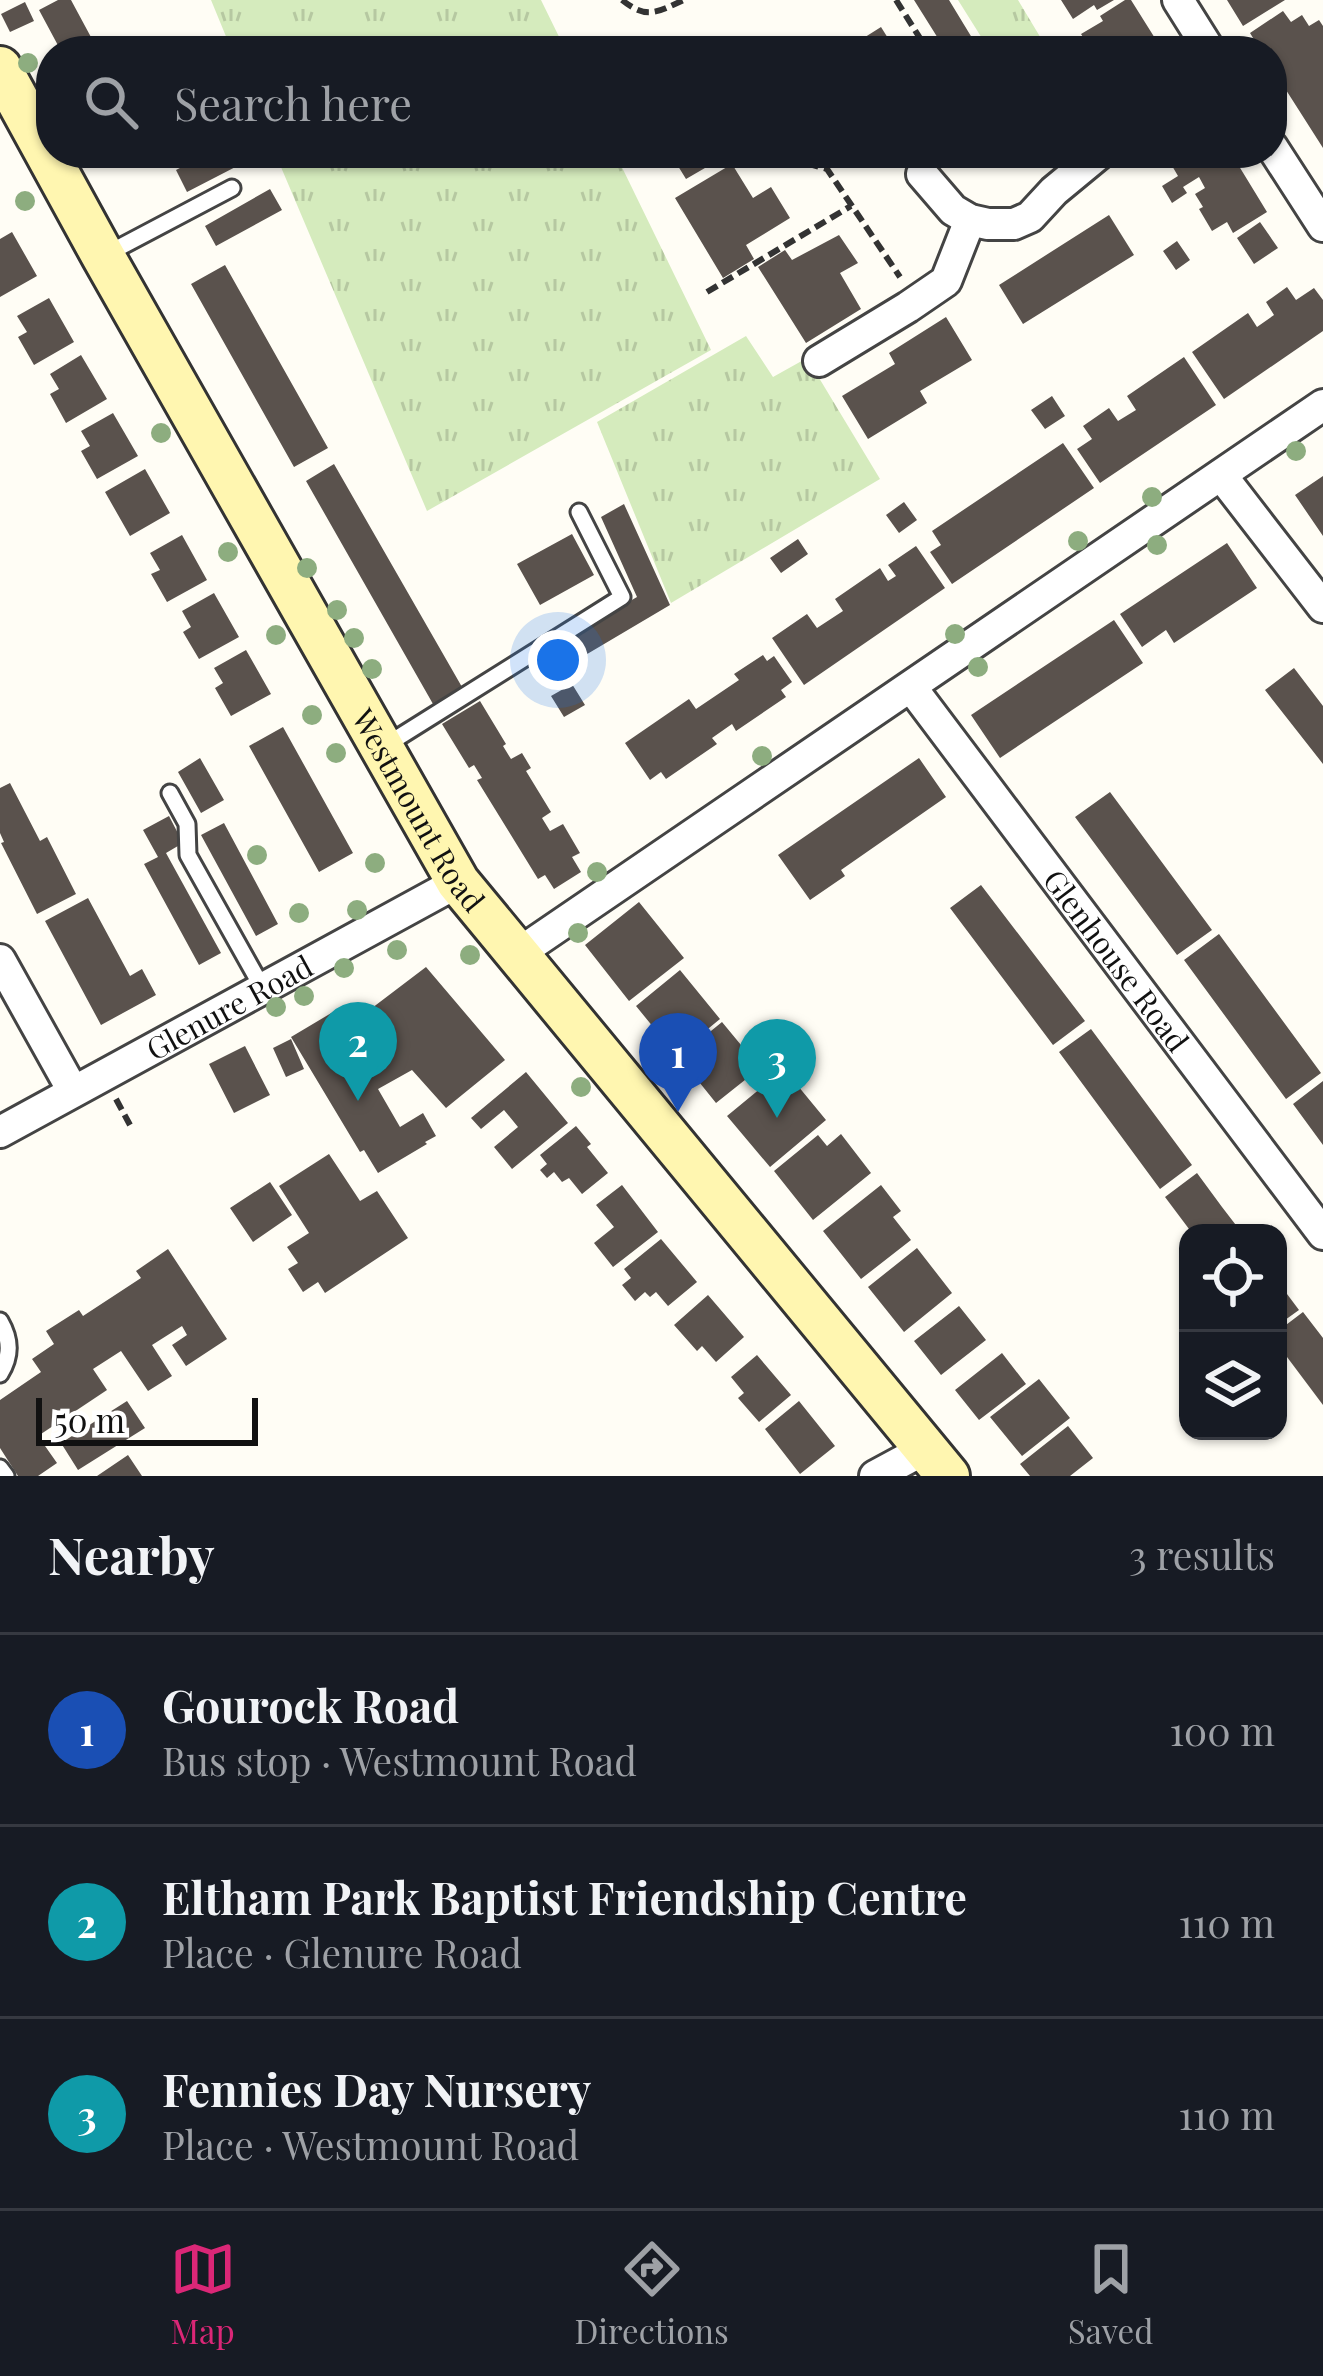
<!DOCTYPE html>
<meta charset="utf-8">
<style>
body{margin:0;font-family:"Playfair Display",serif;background:#242831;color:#f1f3f6}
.controls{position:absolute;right:36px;bottom:36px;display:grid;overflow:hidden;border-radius:24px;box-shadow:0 3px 9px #0004}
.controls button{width:108px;height:108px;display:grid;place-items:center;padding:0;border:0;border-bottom:3px solid #363941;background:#171b24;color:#f1f3f6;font:60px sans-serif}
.scale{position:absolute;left:36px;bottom:30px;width:222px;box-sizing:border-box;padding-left:12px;border:6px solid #111;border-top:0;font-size:33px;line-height:42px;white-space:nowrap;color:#111;-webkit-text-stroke:9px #fff;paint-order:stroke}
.you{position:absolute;left:558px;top:660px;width:42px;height:42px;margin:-30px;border:9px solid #fff;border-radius:50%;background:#1a73e8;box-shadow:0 0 0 18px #1a73e833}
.badge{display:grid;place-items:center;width:78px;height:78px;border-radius:50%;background:#db2777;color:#fff;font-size:39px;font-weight:700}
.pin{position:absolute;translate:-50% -99px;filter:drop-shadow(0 3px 6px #0008)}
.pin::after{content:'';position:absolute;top:63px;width:42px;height:36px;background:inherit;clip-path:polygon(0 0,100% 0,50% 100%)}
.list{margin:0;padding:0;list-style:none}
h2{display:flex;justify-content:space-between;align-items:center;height:156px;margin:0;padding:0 48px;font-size:51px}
h2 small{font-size:39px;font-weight:400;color:#9ea1a6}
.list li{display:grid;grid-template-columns:78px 1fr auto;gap:36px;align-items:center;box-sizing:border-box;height:192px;padding:0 48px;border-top:3px solid #363941}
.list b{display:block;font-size:45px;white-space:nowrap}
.list p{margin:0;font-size:39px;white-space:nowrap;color:#9ea1a6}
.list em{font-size:39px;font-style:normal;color:#9ea1a6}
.icon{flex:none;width:66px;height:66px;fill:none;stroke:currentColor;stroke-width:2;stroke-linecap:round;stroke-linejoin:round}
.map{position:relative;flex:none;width:1323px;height:1476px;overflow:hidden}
.search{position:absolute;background:#171b24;box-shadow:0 3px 9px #0004;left:36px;right:36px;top:36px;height:132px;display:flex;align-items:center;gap:30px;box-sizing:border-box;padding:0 42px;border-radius:48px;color:#9ea1a6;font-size:45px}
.sheet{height:732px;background:#171b24}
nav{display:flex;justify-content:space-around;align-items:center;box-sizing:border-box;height:168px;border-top:3px solid #363941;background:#171b24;font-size:33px;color:#9ea1a6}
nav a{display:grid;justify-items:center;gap:6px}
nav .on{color:#db2777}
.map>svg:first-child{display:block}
.grass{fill:url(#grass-tufts)}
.building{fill:#5a524d}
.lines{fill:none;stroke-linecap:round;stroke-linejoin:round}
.lane-casing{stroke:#444;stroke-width:21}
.street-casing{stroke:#444;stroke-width:36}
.secondary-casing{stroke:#333;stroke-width:48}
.path{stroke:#333;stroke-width:6;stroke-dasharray:12 6;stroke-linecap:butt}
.lane{stroke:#fff;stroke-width:15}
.street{stroke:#fff;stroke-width:30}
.secondary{stroke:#fff6b0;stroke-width:42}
.tree{fill:#8dad7f}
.labels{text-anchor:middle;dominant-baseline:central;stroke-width:12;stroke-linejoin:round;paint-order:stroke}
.street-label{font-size:30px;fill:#111;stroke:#fff}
</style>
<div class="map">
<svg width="1323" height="1476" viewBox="0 0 1323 1476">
<defs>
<pattern id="grass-tufts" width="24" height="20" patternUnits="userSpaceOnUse" patternTransform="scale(3)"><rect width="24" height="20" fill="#d5ebbd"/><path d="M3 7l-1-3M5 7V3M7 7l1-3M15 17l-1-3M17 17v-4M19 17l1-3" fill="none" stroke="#b6c8a1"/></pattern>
</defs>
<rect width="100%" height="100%" fill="#fffdf5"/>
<path class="grass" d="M211 0H541L566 51H232Z
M958 0H1018L1042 40 1040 51H990Z
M275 153H615L711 350 427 511Z
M746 336 773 377 807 358 880 479 671 603 597 422Z"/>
<path class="building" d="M58 0H71L92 39 68 51H61L39 10Z
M914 0H949L980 51H946Z
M1061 0H1114L1097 10 1094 5 1073 19Z
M1125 0H1131L1163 51H1122L1118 46 1110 51H1092L1081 34 1103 21 1100 16Z
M1227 0H1285L1243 26Z
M25 2 34 21 10 32 1 14Z
M1283 11 1291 22 1302 15 1309 26 1319 20 1323 26V148L1272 68V51H1261L1250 33Z
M881 27 896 51H843Z
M209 153H242L247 161 187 192 176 170Z
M670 153H712L717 161 686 179Z
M1183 153H1231L1267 212 1233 233 1227 222 1212 231 1199 209 1203 207 1195 194 1205 188 1199 177 1183 187 1187 193 1172 203 1162 186 1178 176 1171 164 1185 155Z
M732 164 753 198 771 187 790 218 746 245 754 259 723 278 675 198Z
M270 189 282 210 216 246 205 226Z
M1109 215 1134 255 1023 324 999 285Z
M1260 222 1278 248 1254 264 1237 238Z
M12 232 37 276 0 297V239Z
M839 235 858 263 840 273 861 309 806 343 758 267 785 250 792 260Z
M1177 241 1190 260 1176 270 1163 251Z
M225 265 328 448 294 467 191 284Z
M1287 287 1296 300 1314 288 1323 300V331L1224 399 1192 352 1248 313 1257 327 1274 315 1266 302Z
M49 298 74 342 34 365 18 337 27 332 17 316Z
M946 317 972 360 920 391 927 403 868 439 842 396 895 364 889 353Z
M81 355 107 399 66 423 50 394 59 389 50 374Z
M1184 357 1216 405 1100 483 1077 449 1092 439 1083 426 1109 408 1118 421 1136 410 1127 396Z
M1052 396 1065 416 1045 429 1031 410Z
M113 413 138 456 97 479 81 451 90 446 81 431Z
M1063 443 1094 488 952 584 930 552 941 545 932 531Z
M334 464 462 687 433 704 306 481Z
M145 469 170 513 130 536 105 492Z
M1323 476V536L1295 495Z
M904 502 917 520 899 533 886 515Z
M624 504 670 605 572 663 561 641 637 597 601 517Z
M572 534 594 575 540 605 517 564Z
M182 535 207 580 167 602 151 574 160 570 150 553Z
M798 539 808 554 781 573 770 558Z
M1227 543 1257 588 1174 643 1166 630 1142 647 1120 614Z
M916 546 945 588 804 685 772 638 807 614 817 628 843 611 835 599 880 568 888 581 896 576 888 565Z
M214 593 239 637 199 659 183 632 191 627 182 611Z
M1114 620 1143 663 1000 758 971 715Z
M246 650 271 694 231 716 215 688 223 683 214 668Z
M763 655 767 661 774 656 792 682 781 690 786 697 736 731 732 724 712 738 717 744 666 779 661 772 650 780 625 743 689 699 696 709 739 680 734 674Z
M1294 668 1323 706V764L1265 690Z
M572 684 585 705 564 717 551 696Z
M480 701 506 744 503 746 511 759 522 753 531 768 526 771 551 812 542 818 550 831 563 824 580 853 572 857 581 872 554 889 545 875 538 879 477 780 482 778 474 765 469 768 442 724Z
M283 727 353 853 319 872 249 746Z
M200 758 224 800 201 813 178 772Z
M919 758 946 797 841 870 845 876 810 900 778 855Z
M10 783 40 841 47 837 76 894 37 914 1 843 4 842 0 833V788Z
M1110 792 1212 930 1177 955 1075 817Z
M169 816 183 843 166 853 221 953 199 965 144 864 158 857 143 830Z
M224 823 278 924 256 936 201 835Z
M981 885 1085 1021 1053 1045 950 908Z
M88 898 130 976 142 969 156 995 101 1025 45 921Z
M639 902 684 958 629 1001 585 945Z
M1219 934 1321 1073 1286 1099 1184 960Z
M426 967 505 1060 446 1108 412 1070 378 1089 400 1127 423 1113 436 1136 425 1142 427 1144 378 1173 364 1150 360 1152 291 1037 333 1012 344 1032 378 1012 372 1008Z
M680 970 720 1019 676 1055 636 1006Z
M722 1022 760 1068 716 1103 679 1057Z
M1091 1029 1192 1165 1160 1189 1059 1052Z
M291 1039 304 1069 286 1077 273 1048Z
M245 1046 270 1095 234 1113 209 1064Z
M784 1069 826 1120 770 1167 727 1116Z
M526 1072 568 1123 512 1169 494 1147 518 1127 504 1110 481 1129 471 1118Z
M1323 1081V1145L1293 1104Z
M576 1126 591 1144 587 1147 608 1173 582 1194 569 1178 562 1182 554 1172 547 1178 540 1170 547 1164 540 1155Z
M841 1134 871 1173 813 1220 774 1171 818 1135 827 1146Z
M329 1154 360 1201 377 1191 408 1238 325 1293 318 1282 303 1292 288 1269 298 1263 287 1247 309 1233 279 1186Z
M1197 1173 1222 1207 1242 1233H1192L1165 1197Z
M270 1182 292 1215 253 1242 230 1208Z
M622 1185 658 1232 613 1267 594 1243 614 1227 596 1205Z
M881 1185 901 1211 893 1217 911 1240 861 1279 823 1231Z
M661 1239 697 1282 668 1306 656 1292 650 1297 645 1292 635 1301 622 1285 631 1278 624 1269Z
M917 1248 952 1293 904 1332 868 1287Z
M168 1249 227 1339 186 1366 172 1345 187 1335 182 1326 152 1345 172 1376 148 1391 121 1351 93 1369 107 1390 38 1436 57 1463 38 1476H18L0 1448V1400L41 1372 32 1359 54 1344 46 1331 79 1310 83 1316 141 1278 136 1271Z
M1278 1282 1299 1310 1278 1325Z
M708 1295 744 1337 716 1362 702 1346 697 1351 674 1325Z
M959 1306 986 1340 941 1375 914 1341Z
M1303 1312 1323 1338V1405L1278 1345V1331Z
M1002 1353 1026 1384 979 1420 955 1390Z
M757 1355 791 1395 759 1422 738 1398 744 1393 731 1377Z
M1039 1379 1070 1418 1022 1456 990 1417Z
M127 1401 145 1428 78 1470 61 1443Z
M799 1401 835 1446 800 1474 765 1429Z
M1068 1426 1093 1458 1070 1476H1030L1020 1464Z
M128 1455 142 1476H97Z"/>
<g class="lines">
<defs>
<path id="lane" d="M105 255 232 188
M383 747 622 597 579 512
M170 793 187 824 188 855 262 987
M0 1321C11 1340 11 1356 0 1374
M0 1468 6 1476"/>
<g id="street">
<path d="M1178 0 1210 51"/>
<path d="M1272 147 1323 226"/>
<path d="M922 174 953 210 970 220 988 224H1014L1030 217 1054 191 1100 153"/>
<path d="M819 361 908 307 946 281 970 220"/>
<path d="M1221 475 1323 607"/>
<path id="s1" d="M911 687 1323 1234"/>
<path d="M516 955 1323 405"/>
<path d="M0 960 73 1091"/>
<path id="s2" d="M0 1132 458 882"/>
<path d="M875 1476 925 1449"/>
</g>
<g id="secondary">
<path id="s3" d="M0 68 103 256 458 882 948 1476"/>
</g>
</defs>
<use href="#lane" class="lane-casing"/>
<use href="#street" class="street-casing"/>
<use href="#secondary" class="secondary-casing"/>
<path class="path" d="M622 0C647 20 657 12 684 0
M896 0 928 51
M772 154 827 169 900 277
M816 167V161L831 153
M707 292 851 206
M116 1099 130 1125"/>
<use href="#lane" class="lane"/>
<use href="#street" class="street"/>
<use href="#secondary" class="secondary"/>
</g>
<g class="tree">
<circle cx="28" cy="63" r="10"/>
<circle cx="25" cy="201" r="10"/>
<circle cx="161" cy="433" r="10"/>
<circle cx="1296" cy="451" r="10"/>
<circle cx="1152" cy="497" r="10"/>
<circle cx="1078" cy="541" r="10"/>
<circle cx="1157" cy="545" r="10"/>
<circle cx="228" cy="552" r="10"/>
<circle cx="307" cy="568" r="10"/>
<circle cx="337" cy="610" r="10"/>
<circle cx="955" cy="634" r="10"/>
<circle cx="276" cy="635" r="10"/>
<circle cx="354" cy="638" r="10"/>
<circle cx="978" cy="667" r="10"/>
<circle cx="372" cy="669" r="10"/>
<circle cx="312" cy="715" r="10"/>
<circle cx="336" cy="753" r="10"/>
<circle cx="762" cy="756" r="10"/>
<circle cx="257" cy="855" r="10"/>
<circle cx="375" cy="863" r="10"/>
<circle cx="597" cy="872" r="10"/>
<circle cx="357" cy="910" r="10"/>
<circle cx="299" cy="913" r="10"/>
<circle cx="578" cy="933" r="10"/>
<circle cx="397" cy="950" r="10"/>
<circle cx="470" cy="955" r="10"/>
<circle cx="344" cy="968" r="10"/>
<circle cx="304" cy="996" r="10"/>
<circle cx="276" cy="1007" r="10"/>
<circle cx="581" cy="1087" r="10"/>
</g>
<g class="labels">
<g class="street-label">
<text stroke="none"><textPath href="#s3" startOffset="852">Westmount Road</textPath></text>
<text stroke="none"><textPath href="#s1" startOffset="342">Glenhouse Road</textPath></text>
<text stroke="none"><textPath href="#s2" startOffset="261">Glenure Road</textPath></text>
</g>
</g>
</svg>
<div class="controls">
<button><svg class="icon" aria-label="locate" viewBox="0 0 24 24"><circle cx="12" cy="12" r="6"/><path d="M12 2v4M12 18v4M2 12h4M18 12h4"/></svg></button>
<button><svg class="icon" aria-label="layers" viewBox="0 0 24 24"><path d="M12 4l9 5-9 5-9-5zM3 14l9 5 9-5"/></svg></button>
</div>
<div class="scale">50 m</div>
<div class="you"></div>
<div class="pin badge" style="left:678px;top:1112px;background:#1a4fb4">1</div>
<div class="pin badge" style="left:358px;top:1101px;background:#0f9aa8">2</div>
<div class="pin badge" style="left:777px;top:1118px;background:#0f9aa8">3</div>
<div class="search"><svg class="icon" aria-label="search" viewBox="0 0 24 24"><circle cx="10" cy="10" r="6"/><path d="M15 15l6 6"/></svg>Search here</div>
</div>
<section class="sheet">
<h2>Nearby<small>3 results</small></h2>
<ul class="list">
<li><span class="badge" style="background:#1a4fb4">1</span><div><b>Gourock Road</b><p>Bus stop · Westmount Road</p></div><em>100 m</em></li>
<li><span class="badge" style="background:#0f9aa8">2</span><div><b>Eltham Park Baptist Friendship Centre</b><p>Place · Glenure Road</p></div><em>110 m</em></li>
<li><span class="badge" style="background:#0f9aa8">3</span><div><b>Fennies Day Nursery</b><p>Place · Westmount Road</p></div><em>110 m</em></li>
</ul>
</section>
<nav>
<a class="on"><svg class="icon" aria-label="map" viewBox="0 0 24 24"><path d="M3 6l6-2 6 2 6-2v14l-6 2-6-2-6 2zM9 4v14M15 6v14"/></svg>Map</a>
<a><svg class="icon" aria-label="directions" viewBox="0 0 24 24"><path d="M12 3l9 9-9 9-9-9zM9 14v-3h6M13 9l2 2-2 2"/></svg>Directions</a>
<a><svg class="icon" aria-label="saved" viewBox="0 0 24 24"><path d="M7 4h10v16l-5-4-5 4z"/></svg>Saved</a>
</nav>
